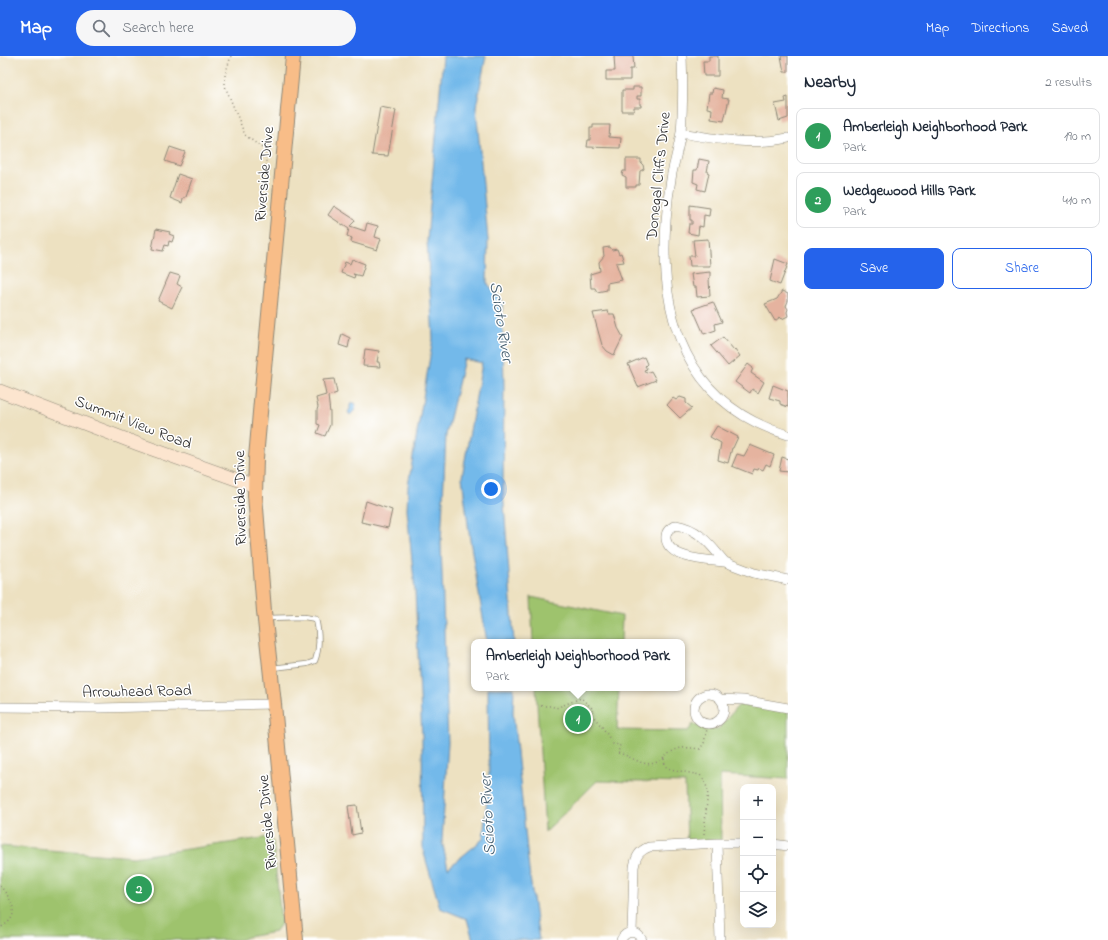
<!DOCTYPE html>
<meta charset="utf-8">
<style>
body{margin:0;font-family:"Indie Flower",sans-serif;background:#f6f6f7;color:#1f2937}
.controls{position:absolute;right:12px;bottom:12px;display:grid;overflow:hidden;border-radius:8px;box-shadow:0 4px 16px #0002}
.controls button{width:36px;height:36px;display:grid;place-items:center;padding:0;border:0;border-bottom:1px solid #e0e1e3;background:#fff;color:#1f2937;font:20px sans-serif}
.you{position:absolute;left:491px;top:433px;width:14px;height:14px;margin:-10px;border:3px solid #fff;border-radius:50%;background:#1a73e8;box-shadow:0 0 0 6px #1a73e833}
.badge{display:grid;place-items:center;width:26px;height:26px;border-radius:50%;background:#2563eb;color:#fff;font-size:13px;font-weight:700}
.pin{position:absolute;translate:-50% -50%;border:2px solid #fff;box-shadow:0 1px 4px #0006}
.popup{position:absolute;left:471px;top:583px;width:214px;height:52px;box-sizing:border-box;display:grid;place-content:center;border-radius:8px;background:#fff;filter:drop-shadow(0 1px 3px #0005);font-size:13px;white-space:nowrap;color:#747a83}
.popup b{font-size:15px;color:#1f2937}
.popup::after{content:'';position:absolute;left:50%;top:100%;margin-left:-8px;border:8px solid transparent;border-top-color:#fff}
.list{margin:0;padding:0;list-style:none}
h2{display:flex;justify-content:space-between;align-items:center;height:52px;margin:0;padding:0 16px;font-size:17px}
h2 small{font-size:13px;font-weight:400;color:#747a83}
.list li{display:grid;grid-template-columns:26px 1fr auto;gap:12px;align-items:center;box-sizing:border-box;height:56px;margin:0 8px 8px;padding:0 8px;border:1px solid #e0e1e3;border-radius:8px}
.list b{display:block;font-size:15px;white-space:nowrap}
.list p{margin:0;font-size:13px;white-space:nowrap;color:#747a83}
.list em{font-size:13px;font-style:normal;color:#747a83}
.actions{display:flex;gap:8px;padding:12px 16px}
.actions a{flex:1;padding:9px 0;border:1px solid #2563eb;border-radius:8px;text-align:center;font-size:14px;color:#2563eb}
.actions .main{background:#2563eb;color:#fff}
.icon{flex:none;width:22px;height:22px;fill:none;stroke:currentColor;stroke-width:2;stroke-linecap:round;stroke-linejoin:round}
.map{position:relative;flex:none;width:788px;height:884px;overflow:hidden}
header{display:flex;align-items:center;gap:24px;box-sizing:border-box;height:56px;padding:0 20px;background:#2563eb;color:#fff}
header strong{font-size:19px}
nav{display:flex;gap:22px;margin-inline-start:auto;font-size:14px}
.search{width:280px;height:36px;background:#f6f6f7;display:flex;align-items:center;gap:10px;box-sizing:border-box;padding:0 14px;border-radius:22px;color:#747a83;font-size:15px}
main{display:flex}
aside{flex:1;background:#fff}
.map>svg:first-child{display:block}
.green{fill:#9ec36d;stroke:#64774c}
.water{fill:#73b9ea;stroke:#4f728a}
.building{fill:#e5b39f}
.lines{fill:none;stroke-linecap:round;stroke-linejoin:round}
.lane-casing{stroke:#8c8676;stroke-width:6}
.street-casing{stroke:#8c8676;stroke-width:10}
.secondary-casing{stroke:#8c8676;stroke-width:14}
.primary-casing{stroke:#8c8676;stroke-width:16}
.path{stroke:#8c8676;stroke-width:1.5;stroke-dasharray:1 3;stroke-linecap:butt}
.lane{stroke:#fff;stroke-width:4.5}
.street{stroke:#fff;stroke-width:9}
.secondary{stroke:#fce5cf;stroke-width:13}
.primary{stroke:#f8bd88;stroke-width:14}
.labels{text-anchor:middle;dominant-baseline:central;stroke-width:3;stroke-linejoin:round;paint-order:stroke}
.street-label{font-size:16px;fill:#2b2b2b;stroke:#fff}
.water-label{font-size:17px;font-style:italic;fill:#445d6e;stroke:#fff}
</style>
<header>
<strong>Map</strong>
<div class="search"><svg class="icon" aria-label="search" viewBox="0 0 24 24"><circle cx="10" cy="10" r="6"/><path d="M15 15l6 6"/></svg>Search here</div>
<nav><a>Map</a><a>Directions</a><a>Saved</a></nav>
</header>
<main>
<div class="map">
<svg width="788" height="884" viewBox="0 0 788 884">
<rect width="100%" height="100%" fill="#fff"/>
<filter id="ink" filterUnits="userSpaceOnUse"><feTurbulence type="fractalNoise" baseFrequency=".025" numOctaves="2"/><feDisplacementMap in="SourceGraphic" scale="8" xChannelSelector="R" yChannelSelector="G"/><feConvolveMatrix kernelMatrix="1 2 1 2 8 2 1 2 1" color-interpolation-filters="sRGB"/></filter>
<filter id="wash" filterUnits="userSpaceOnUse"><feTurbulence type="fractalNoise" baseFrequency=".012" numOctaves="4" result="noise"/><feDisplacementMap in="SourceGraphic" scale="16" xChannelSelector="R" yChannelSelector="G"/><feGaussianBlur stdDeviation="0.9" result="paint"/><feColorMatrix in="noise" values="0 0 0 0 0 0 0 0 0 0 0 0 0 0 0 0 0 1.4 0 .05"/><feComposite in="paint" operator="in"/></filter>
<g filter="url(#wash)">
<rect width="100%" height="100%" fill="#ede1c1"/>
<path class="green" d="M531 541 622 560 621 586H533Z
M536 632H619L617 674 688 675 693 668 708 673H718L743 644 788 652V723L720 719 721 787 687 788 685 727 597 725 545 776Z
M269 781 273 785 281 864V868L275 876 247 881 240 884H0V790L133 801Z"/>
<path class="water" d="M443 0H486L476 51 488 184 487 227 502 244 504 330 503 434 514 586H487L470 484 462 421 482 307 464 303 446 379 441 488 448 686 442 785 448 812 483 783 489 723 488 632H514L513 656 529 814 539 884H473L467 863 440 852 423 794 422 681 415 535 407 454 408 430 433 283 427 184Z
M353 347 356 348 355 354 350 359 348 356 350 353V349Z"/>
<g id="blocks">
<path class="building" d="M614 0H633L634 13H630V24H606V15H615Z
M709 0H718V20H704L703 5H709Z
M781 0H788V16H784Z
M633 31H641V40H637V43H640V49H641V51H634V55H622V34H633Z
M713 32 723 34 722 42 729 43 724 65 711 63 712 53 707 52 709 37H712Z
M788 41V62L779 65 775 48 786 46 785 42Z
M380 51 396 54 388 100 372 99Z
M593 69H610L609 81 621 82 620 92 587 91 588 84H590V72H593Z
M170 91 185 96 179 110 165 105Z
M626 103H641V107L643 109 644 113 640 115 639 129H636V131H626V121L622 119 623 115H626Z
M699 103 709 105 707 116 709 117 705 135 697 133 698 128 693 126 694 114H697Z
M178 118 192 123 186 141 183 142 182 147 170 142Z
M690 149 710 152 709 160 704 159 703 171 699 170 698 179 688 177 689 168H692V164H690Z
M334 150 354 163 355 165 350 170 365 175 367 167 378 170 375 181 381 183 377 194 351 186 352 182 347 180 349 173 328 159Z
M156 173 170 176 169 178 174 180 172 186 169 185 168 190 165 189 163 195 152 193Z
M708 183 710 210H690L689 200H695L693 184Z
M610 191 612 194 617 193 619 198 621 197 624 206 616 207 622 224 607 227V234L597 236 595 232H591L590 218 600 215 599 206 604 200 603 192Z
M352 203 365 208 361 220 353 218 355 219 354 222 341 217 345 206 350 208Z
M775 203 788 208 780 229 770 225Z
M710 216V222L709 223 710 240 697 241 696 231H693L691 218Z
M170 217 180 220 177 228 182 231 172 252 158 245Z
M782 235 788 238V245L786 250 788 253 787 256 788 260 782 263 780 261 775 265 765 248 777 243Z
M713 246 722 266 715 268 716 274 704 278 693 253Z
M608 255 609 258H614L618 272 623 281 614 299 607 295 602 289 593 257Z
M342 278 350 282 348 292 339 289Z
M723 281 734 294 735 293 740 300 728 310 711 290Z
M365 293 379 295 377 306H379L380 311 363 310Z
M644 301 647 308 645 310 647 313 644 314 646 317 651 315 656 324 638 331 628 308Z
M748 308 753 312 751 317 764 326 758 337 752 333 750 337 735 326Z
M334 323 337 337 328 340 330 357V369L325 380 317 377 320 369 317 368V354L318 351 316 342 326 339 323 324Z
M773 329 788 335V351L780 348V345L769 342Z
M680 341 686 343V347L692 352 680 362 667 349 673 342 676 344Z
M717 370 738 381 733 392H732L728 407 718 404 721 387 710 381Z
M750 389 774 399 770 410 766 408 763 414 759 412 758 414 754 413 752 418 732 410 737 398 744 400Z
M782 401 788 403V416L779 415Z
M366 445 392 454 388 472 361 466Z
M357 749 361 777 352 779 348 750Z"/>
</g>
</g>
<g filter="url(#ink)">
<use href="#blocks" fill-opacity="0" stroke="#8c8676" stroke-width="1"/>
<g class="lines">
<defs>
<path id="lane" d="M267 562 304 561 316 563C319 576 320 592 315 605L307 608 272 612"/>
<path id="street" d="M682 0C683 25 683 51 681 76 679 90 675 104 672 117 669 133 667 149 666 165 659 263 687 349 788 379
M681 77C716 83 752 90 788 82
M676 469C700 473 710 489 725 506 710 504 669 504 666 483 665 475 670 472 676 469Z
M725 506 754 517 788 524
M694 653a15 15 0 1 1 30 0a15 15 0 1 1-30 0Z
M721 643 743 644 788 652
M0 651 99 652 274 648
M717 787 720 884
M773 788 788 790
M632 876 634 811C636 800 639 795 649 791L717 787H743
M621 884C626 874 637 874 642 884"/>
<path id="secondary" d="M0 335 138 388 255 430"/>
<path id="primary" d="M293 0 262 334 256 402 255 439 264 555 274 648 296 884"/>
</defs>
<use href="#lane" class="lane-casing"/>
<use href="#street" class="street-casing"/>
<use href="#secondary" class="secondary-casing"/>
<use href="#primary" class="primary-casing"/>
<path class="path" d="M231 0 225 19V30L245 79 266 95V113
M541 650H551L556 652 581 642 593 653 592 659 603 672 613 688 620 689 618 697C636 701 645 716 664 702
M704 778 708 734 704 724 700 719 670 713 665 710 664 702C676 690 684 691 700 693L704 687 708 668
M0 830C7 838 19 853 10 864 8 867 3 870 0 872"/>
<use href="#lane" class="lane"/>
<use href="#street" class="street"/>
<use href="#secondary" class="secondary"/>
<use href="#primary" class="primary"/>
</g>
</g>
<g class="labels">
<g class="street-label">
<text transform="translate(265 118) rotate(-85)">Riverside Drive</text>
<text transform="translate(659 120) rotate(-84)">Donegal Cliffs Drive</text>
<text transform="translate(133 367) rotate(21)">Summit View Road</text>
<text transform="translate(241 442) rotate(-91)">Riverside Drive</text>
<text transform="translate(137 636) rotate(-1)">Arrowhead Road</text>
<text transform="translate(268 766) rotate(-95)">Riverside Drive</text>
</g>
<g class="water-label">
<text transform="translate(501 266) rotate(81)">Scioto River</text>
<text transform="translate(488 759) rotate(-93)">Scioto River</text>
</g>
</g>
</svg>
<div class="controls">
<button>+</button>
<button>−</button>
<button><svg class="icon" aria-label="locate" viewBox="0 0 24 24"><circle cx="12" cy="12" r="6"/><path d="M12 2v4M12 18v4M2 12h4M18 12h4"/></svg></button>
<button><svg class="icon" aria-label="layers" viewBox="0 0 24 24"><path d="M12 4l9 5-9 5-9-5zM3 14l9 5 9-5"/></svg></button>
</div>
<div class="you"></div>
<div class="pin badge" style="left:578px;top:663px;background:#2e9e5b">1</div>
<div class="popup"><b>Amberleigh Neighborhood Park</b>Park</div>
<div class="pin badge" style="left:139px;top:833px;background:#2e9e5b">2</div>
</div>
<aside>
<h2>Nearby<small>2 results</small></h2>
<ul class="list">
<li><span class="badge" style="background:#2e9e5b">1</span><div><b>Amberleigh Neighborhood Park</b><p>Park</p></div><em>190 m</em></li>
<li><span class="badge" style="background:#2e9e5b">2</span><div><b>Wedgewood Hills Park</b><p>Park</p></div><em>410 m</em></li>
</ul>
<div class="actions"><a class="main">Save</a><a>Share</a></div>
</aside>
</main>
